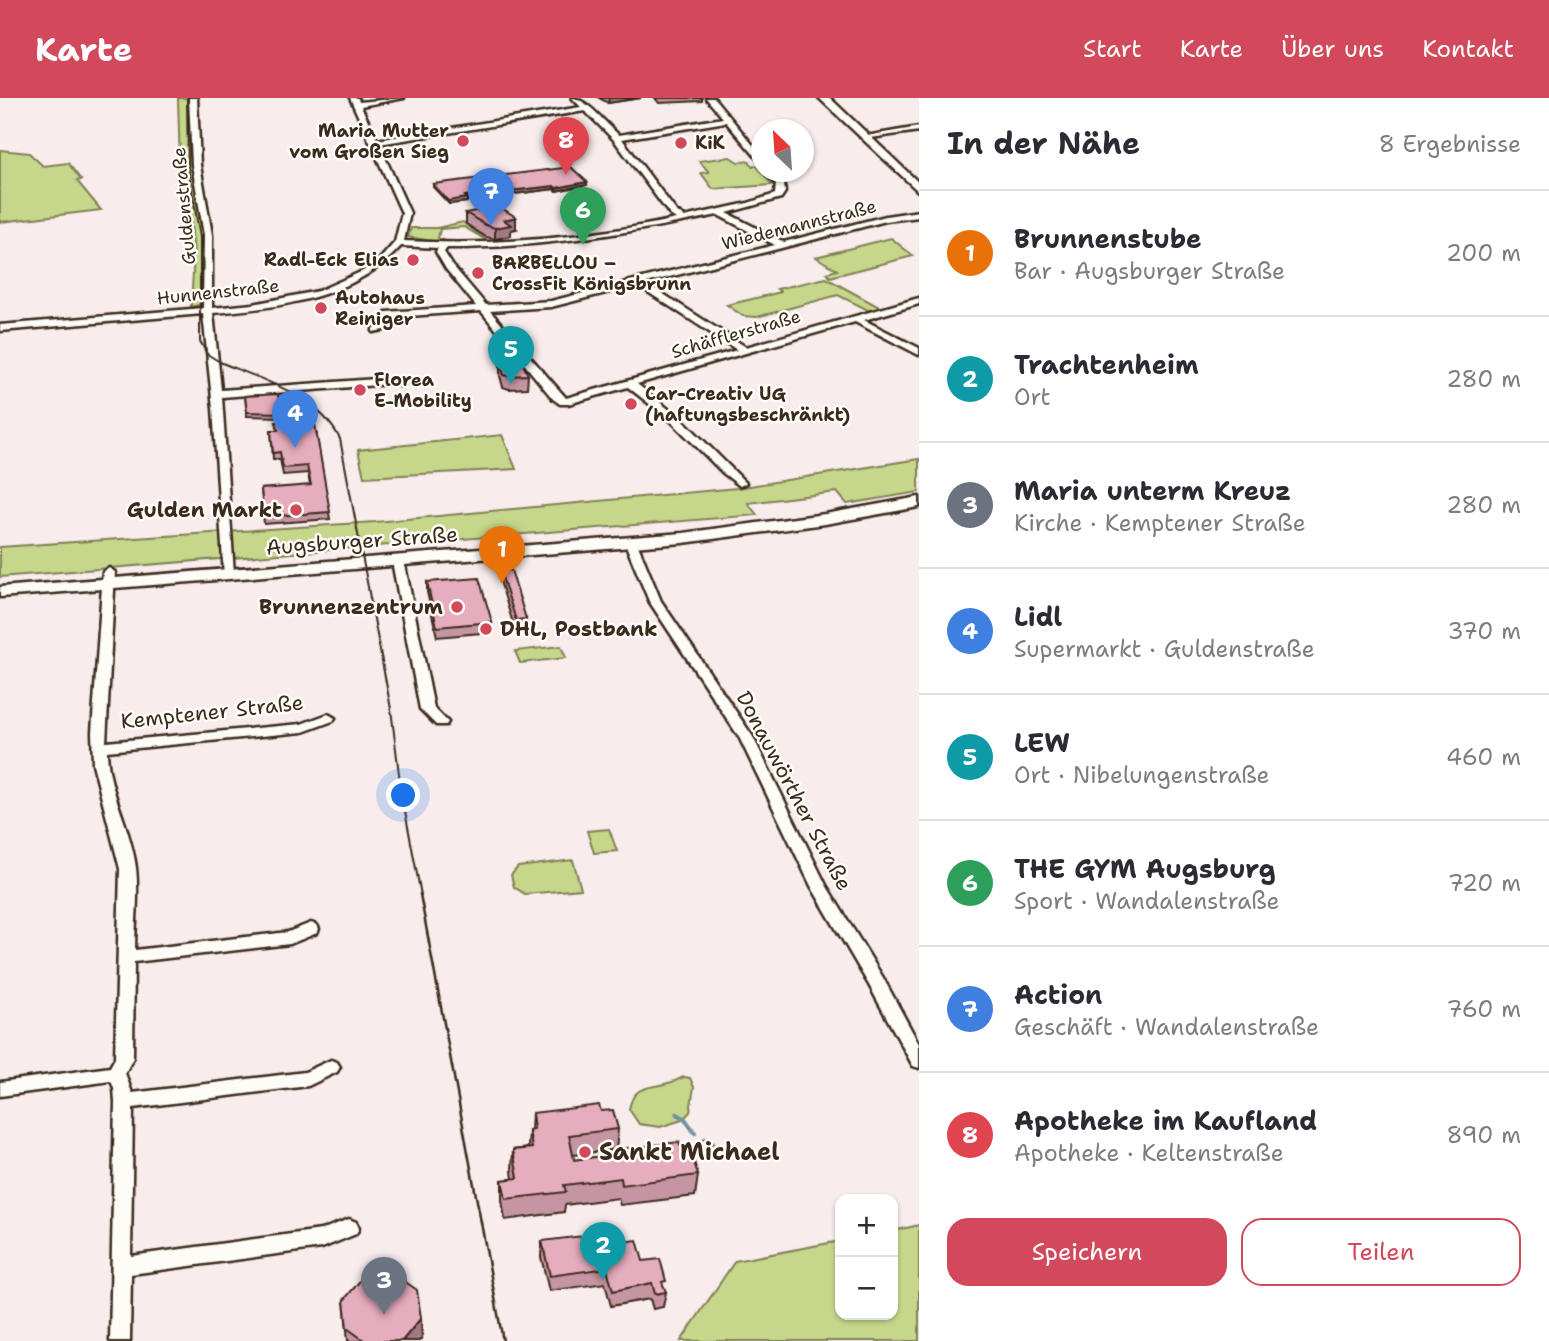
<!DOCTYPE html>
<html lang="de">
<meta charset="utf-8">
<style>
body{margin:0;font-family:"Shantell Sans",sans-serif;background:#f2f2f3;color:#2b2b33}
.controls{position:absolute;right:21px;bottom:21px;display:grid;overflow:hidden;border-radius:14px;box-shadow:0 2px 5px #0004}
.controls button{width:63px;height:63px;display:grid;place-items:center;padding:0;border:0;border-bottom:2px solid #e1e1e2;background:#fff;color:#2b2b33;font:35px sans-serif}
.compass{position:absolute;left:751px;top:21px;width:63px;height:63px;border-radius:50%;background:#fff;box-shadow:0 2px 5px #0004;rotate:335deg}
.you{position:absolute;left:404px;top:698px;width:24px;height:24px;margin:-18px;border:5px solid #fff;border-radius:50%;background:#1a73e8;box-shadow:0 0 0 10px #1a73e833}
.badge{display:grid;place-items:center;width:46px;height:46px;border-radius:50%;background:#d1495b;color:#fff;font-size:23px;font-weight:700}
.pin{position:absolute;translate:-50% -58px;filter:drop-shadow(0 2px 4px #0008)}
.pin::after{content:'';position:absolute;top:37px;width:24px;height:21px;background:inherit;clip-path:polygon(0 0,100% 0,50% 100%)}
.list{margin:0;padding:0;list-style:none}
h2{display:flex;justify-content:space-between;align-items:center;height:91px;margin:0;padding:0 28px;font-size:30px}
h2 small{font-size:23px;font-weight:400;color:#7c7c81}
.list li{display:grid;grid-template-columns:46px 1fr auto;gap:21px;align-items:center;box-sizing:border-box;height:126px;padding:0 28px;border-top:2px solid #e1e1e2}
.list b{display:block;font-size:26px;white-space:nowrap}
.list p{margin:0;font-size:23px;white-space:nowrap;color:#7c7c81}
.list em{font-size:23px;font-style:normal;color:#7c7c81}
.actions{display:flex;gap:14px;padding:21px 28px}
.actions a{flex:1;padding:16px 0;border:2px solid #d1495b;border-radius:21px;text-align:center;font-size:24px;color:#d1495b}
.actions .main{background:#d1495b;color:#fff}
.map{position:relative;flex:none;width:919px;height:1243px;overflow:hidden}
header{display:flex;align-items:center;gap:42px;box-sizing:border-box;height:98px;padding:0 35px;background:#d1495b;color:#fff}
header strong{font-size:33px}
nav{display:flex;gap:38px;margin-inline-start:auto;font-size:24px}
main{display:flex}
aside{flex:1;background:#fff}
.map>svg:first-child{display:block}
.green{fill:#c6d78b;stroke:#808054;stroke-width:2}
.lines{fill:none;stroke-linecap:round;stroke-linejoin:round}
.stream{stroke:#6f939e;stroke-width:4.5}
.street-casing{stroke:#3b2a1e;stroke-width:5}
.secondary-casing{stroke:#3b2a1e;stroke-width:5}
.street{fill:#fdfcf7;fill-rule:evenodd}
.secondary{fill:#fdfcf7;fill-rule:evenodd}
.tram-far1{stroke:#3b2a1e;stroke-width:2}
.tram{stroke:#3b2a1e;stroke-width:2.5}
.wall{fill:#c695a3;stroke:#3b2a1e;stroke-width:2;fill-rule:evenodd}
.shaded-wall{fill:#a17985;stroke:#3b2a1e;stroke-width:2}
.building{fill:#e6adbe;stroke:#3b2a1e;stroke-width:2}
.poi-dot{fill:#d1495b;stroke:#fdfcf7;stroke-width:2.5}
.labels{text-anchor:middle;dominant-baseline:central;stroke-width:5;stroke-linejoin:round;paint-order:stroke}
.far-poi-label{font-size:18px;font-weight:bold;fill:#3b2a1e;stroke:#fdfcf7;text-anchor:start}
.far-street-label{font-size:18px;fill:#3b2a1e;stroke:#fdfcf7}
.poi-label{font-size:21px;font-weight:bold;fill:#3b2a1e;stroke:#fdfcf7;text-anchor:end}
.street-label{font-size:21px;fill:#3b2a1e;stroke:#fdfcf7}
.near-poi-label{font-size:24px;font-weight:bold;fill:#3b2a1e;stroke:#fdfcf7;text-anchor:start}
</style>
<header>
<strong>Karte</strong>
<nav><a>Start</a><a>Karte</a><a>Über uns</a><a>Kontakt</a></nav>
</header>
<main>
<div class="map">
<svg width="919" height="1243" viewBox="0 0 919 1243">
<rect width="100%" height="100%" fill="#f8ecec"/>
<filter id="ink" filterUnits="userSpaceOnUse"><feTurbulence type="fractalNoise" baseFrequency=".0143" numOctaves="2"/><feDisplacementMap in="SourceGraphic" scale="14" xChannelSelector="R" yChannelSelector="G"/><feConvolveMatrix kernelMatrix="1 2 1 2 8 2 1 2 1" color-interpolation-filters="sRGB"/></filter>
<g filter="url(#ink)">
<path class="green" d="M178 0H190L192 76 198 100 181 103Z
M0 52 29 55 43 68 68 65 81 82 77 83 101 112 0 124Z
M730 59 738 64 749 63 752 68H757L772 87 713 91 701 75 709 74 699 63Z
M189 104H198L203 145 202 206 191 209 194 156Z
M463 124 489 144 464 129 440 131 438 140 446 143 445 145 408 139 411 130H437Z
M891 140 913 158 830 179 827 175 837 172 816 159Z
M826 180 881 210 870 213 838 197 757 219 743 218 727 207 781 194 777 191Z
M502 337 516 371 364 379 358 352Z
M919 361V394L847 406 837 394 748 405 757 417 0 479V449L375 424 737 390Z
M561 548 566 560 520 565 515 553Z
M609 731 617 753 594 755 587 733Z
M573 762 581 791 525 796 514 789 511 777 518 769Z
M684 979 690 980 694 989 690 1014 682 1022 660 1029 639 1026 629 1011C634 986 649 991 668 985 674 984 679 981 684 979Z
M919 1127V1243H681L735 1163 840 1143V1217H893V1133Z"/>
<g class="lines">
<path class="stream" d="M677 1016 685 1021 695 1035
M705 1041 713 1046"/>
<defs>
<path id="street" d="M189 0H197L200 67 212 137V210L253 206 318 193 363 173 381 160 395 144 402 115 350 0H358L359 4 404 0 361 8 377 42 581 9 572 0C586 0 607 27 619 37L723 20 706 0H714L762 58V66L726 24 622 41 676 113 684 119 748 105 775 96 776 86 765 74H773L784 86 785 94 781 100 727 115 784 144 886 118 919 113V119L886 123 646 185 746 249 919 200V206L864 222 919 250V257L855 224 637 286 686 325 746 385 740 388 723 375 671 323 628 289 568 306H560L553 301 481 213 394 219 395 230 373 234V230L387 226 386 214 476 208 446 171 436 154 438 150 401 148C355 200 279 210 213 215L221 292 390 280 406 285 401 288 390 286 222 299 234 476 228 480 224 479 213 310 203 216 0 233V227L203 210 204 137 192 67ZM585 13 614 42 670 117 676 121C586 140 495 148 404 143L410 115 379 46ZM718 117 775 147 551 203 486 207 453 168 444 154 447 150C539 150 628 135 718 117ZM637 187 737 252 566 300 490 213 551 209Z
M919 29V33L864 41 860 39Z
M631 441 637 445 661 503 753 639 826 787 882 878 919 946V970L913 968 869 887 811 788 739 639 649 503 625 445Z
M398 459 404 463 434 610 448 624 446 627H436L420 611 392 463Z
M109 470 115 474 106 644 301 626 328 616 335 620 333 623 303 634 107 653C108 694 131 729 136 770 139 796 135 825 135 852L288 834 311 825 317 827 319 831 317 835 290 846 134 864 133 960 125 975 132 995 305 974 331 962 337 964 340 969 337 974 308 988 133 1010 131 1158 321 1132 349 1121 356 1124 359 1130 356 1136 322 1150 131 1176 130 1243H110L115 1004 114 990 111 983 0 998V984L110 969 115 960 120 771 93 666 92 634 103 474Z"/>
<path id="secondary" d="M819 0H830L919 85V94Z
M919 399V409L825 426 683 445 0 499V489L683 435 825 416Z"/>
</defs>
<use href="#street" class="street-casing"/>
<use href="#secondary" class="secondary-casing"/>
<use href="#street" class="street"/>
<use href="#secondary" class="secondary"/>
<path class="tram-far1" d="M187 0 188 70 200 139V243L207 256 220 264C264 283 317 296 340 341L391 611 401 692 421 797"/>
<path class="tram" d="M420 796 503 1243"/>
</g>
<path class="wall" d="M599 0H641L608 5Z
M655 0H702V3L659 5Z
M433 86 587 87 556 93 554 91 467 102V104L449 106 433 89Z
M466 115 516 131 511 132V138L495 141 486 139 466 126Z
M500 265 528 277 527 290 509 291 503 289 500 278Z
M278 296 281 319 247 318 245 298Z
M314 321 330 421 264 426 261 391 310 388 308 375 283 377 280 361H273L271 332H277Z
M500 473 526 521V531L515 532 500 483Z
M427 484 492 524V534L437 539 427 494Z
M601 1013 618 1031 616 1052 680 1048 698 1077 695 1098 620 1107 618 1100 565 1107 564 1114 505 1122 502 1102V1082L513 1081 512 1073 513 1052 528 1050 529 1032H531L532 1015ZM610 1052V1057L574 1062 573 1057Z
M542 1143 643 1163 665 1192 666 1194 663 1209 653 1211 650 1201 611 1208 605 1185 549 1193 541 1159Z
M344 1202 422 1240 419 1243H348Z"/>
<path class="shaded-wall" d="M609 0H641L608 5Z
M587 84V87L556 93V90Z
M554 88V91L467 102V104L449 106 448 103 465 98Z
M516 119V131L511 132V138L495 141V130L504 122Z
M421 1220 422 1240 419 1243H402Z"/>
<path class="building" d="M571 69 587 84 556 90 554 88 465 98 467 100 448 103 433 86Z
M498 108 516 119 504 122 511 127 495 130 486 127 466 115Z
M522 264 528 277 509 278 504 277 500 265Z
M278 296 281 315 247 314 245 298Z
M314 321 330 414 264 419 261 391 311 387 307 368 283 370 280 354 273 355 271 332H278L276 324Z
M511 472 526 521 516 522 500 473Z
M479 480 492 524 437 529 427 484Z
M599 1007 601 1013 613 1012 618 1031 569 1037 574 1062 611 1057 610 1052 679 1044 680 1048 689 1047 698 1077 622 1087 621 1080 564 1087 566 1094 506 1101 502 1082 518 1080 513 1052 532 1050 529 1032 534 1031 532 1015Z
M599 1136 602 1147 637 1142 643 1163 660 1161 666 1183 662 1184 666 1194 655 1196 652 1185 613 1193 607 1170 550 1178 542 1143Z
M393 1175 417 1192 421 1220 402 1243H365L347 1230 344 1202 363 1179Z"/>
</g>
<g class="poi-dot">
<circle cx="463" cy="43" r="7"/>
<circle cx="681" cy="45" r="7"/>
<circle cx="413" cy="162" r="7"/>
<circle cx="478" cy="175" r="7"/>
<circle cx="321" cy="210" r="7"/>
<circle cx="360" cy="292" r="7"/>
<circle cx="631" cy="306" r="7"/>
<circle cx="296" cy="412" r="7"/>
<circle cx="457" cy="509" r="7"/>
<circle cx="486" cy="531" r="7"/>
<circle cx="585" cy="1054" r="7"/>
</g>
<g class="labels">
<g class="far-poi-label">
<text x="449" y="33" text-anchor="end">Maria Mutter<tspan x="449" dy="21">vom Großen Sieg</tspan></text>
<text x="695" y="45">KiK</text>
<text x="399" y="162" text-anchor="end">Radl-Eck Elias</text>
<text x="492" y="165">BARBELLOU –<tspan x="492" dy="21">CrossFit Königsbrunn</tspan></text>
<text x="335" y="200">Autohaus<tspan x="335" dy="21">Reiniger</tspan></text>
<text x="374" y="282">Florea<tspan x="374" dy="21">E-Mobility</tspan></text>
<text x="645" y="296">Car-Creativ UG<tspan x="645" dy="21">(haftungsbeschränkt)</tspan></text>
</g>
<g class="far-street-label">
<text transform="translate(184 108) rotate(-95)">Guldenstraße</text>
<text transform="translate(799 127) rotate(-14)">Wiedemannstraße</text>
<text transform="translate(218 194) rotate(-6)">Hunnenstraße</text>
<text transform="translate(736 236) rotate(-16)">Schäfflerstraße</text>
</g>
<g class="poi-label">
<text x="282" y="412">Gulden Markt</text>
<text x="443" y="509">Brunnenzentrum</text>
<text x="500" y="531" text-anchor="start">DHL, Postbank</text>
</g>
<g class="street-label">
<text transform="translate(362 443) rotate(-4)">Augsburger Straße</text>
<text transform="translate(212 614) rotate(-6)">Kemptener Straße</text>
<text transform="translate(794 693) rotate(62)">Donauwörther Straße</text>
</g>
<g class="near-poi-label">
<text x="599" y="1054">Sankt Michael</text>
</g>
</g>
</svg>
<div class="controls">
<button>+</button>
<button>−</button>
</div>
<svg class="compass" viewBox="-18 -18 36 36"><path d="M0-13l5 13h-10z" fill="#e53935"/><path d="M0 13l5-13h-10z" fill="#7c7c81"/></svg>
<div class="you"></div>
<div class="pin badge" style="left:502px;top:486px;background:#e8710a">1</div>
<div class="pin badge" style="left:603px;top:1182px;background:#0f9aa8">2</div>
<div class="pin badge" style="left:384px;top:1217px;background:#6b7280">3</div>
<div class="pin badge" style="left:295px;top:350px;background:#3f7fe0">4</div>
<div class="pin badge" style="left:511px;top:286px;background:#0f9aa8">5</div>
<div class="pin badge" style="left:583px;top:147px;background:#2e9e5b">6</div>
<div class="pin badge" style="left:491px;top:128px;background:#3f7fe0">7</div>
<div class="pin badge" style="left:566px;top:77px;background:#e0444e">8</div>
</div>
<aside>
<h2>In der Nähe<small>8 Ergebnisse</small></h2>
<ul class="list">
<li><span class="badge" style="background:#e8710a">1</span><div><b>Brunnenstube</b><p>Bar · Augsburger Straße</p></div><em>200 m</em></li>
<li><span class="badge" style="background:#0f9aa8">2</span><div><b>Trachtenheim</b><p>Ort</p></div><em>280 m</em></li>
<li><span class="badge" style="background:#6b7280">3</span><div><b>Maria unterm Kreuz</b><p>Kirche · Kemptener Straße</p></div><em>280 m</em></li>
<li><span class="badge" style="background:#3f7fe0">4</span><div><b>Lidl</b><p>Supermarkt · Guldenstraße</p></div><em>370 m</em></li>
<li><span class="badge" style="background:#0f9aa8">5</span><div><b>LEW</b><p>Ort · Nibelungenstraße</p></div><em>460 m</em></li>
<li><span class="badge" style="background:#2e9e5b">6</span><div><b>THE GYM Augsburg</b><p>Sport · Wandalenstraße</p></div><em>720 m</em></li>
<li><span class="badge" style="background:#3f7fe0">7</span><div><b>Action</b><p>Geschäft · Wandalenstraße</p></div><em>760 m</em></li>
<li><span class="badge" style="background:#e0444e">8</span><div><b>Apotheke im Kaufland</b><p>Apotheke · Keltenstraße</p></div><em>890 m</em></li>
</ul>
<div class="actions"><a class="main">Speichern</a><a>Teilen</a></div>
</aside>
</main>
